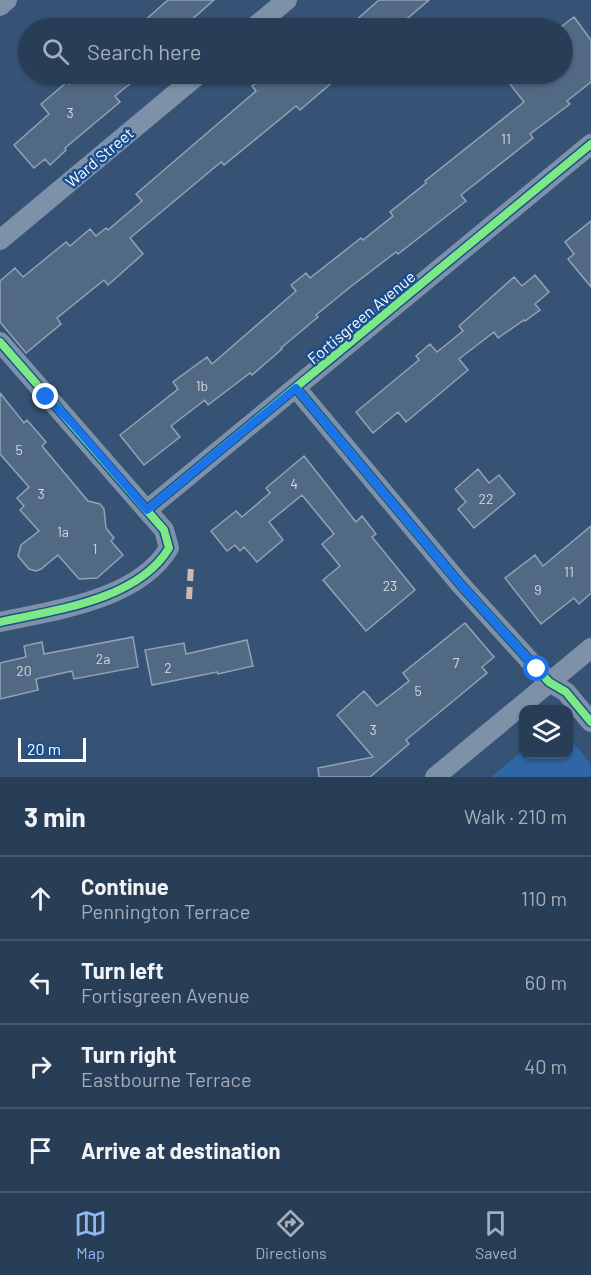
<!DOCTYPE html>
<meta charset="utf-8">
<style>
body{margin:0;font-family:Barlow,sans-serif;background:#344961;color:#f1f3f6}
.controls{position:absolute;right:18px;bottom:18px;display:grid;overflow:hidden;border-radius:12px;box-shadow:0 2px 4px #0004}
.controls button{width:54px;height:54px;display:grid;place-items:center;padding:0;border:0;border-bottom:2px solid #44576d;background:#283e57;color:#f1f3f6;font:30px sans-serif}
.scale{position:absolute;left:18px;bottom:15px;width:68px;box-sizing:border-box;padding-left:6px;border:3px solid #fff;border-top:0;font-size:16px;line-height:21px;white-space:nowrap;color:#fff;-webkit-text-stroke:4px #1b4f8f;paint-order:stroke}
.stop{position:absolute;width:18px;height:18px;margin:-14px;border:4px solid #1a73e8;border-radius:50%;background:#fff}
.stop.end{background:#1a73e8;border-color:#fff;box-shadow:0 2px 6px #0008}
.list{margin:0;padding:0;list-style:none}
h2{display:flex;justify-content:space-between;align-items:center;height:78px;margin:0;padding:0 24px;font-size:26px}
h2 small{font-size:20px;font-weight:400;color:#a5aeba}
.list li{display:grid;grid-template-columns:39px 1fr auto;gap:18px;align-items:center;box-sizing:border-box;height:84px;padding:0 24px;border-top:2px solid #44576d}
.list b{display:block;font-size:22px;white-space:nowrap}
.list p{margin:0;font-size:20px;white-space:nowrap;color:#a5aeba}
.list em{font-size:20px;font-style:normal;color:#a5aeba}
.icon{flex:none;width:33px;height:33px;fill:none;stroke:currentColor;stroke-width:2;stroke-linecap:round;stroke-linejoin:round}
.map{position:relative;flex:none;width:591px;height:777px;overflow:hidden}
.search{position:absolute;background:#283e57;box-shadow:0 2px 4px #0004;left:18px;right:18px;top:18px;height:66px;display:flex;align-items:center;gap:15px;box-sizing:border-box;padding:0 21px;border-radius:33px;color:#a5aeba;font-size:22px}
.sheet{height:414px;background:#283e57}
nav{display:flex;justify-content:space-around;align-items:center;box-sizing:border-box;height:84px;border-top:2px solid #44576d;background:#283e57;font-size:16px;color:#a5aeba}
nav a{display:grid;justify-items:center;gap:3px}
nav .on{color:#90b9f0}
.map>svg:first-child{display:block}
.green{fill:#2f66a5}
.building{fill:#526984;stroke:#92a2b6;stroke-width:1.5}
.lines{fill:none;stroke-linecap:round;stroke-linejoin:round}
.minor{stroke:#7d92a8;stroke-width:20}
.quiet{stroke:#d1b7ad;stroke-width:6;stroke-dasharray:12 6;stroke-linecap:butt}
.cycleway-casing{stroke:#1b4f8f;stroke-width:11}
.cycleway{stroke:#7ce984;stroke-width:8}
.route{stroke:#1a73e8;stroke-width:8}
.labels{text-anchor:middle;dominant-baseline:central;stroke-width:5;stroke-linejoin:round;paint-order:stroke}
.number-label{font-size:14px;fill:#d4dae0}
.street-label{font-size:16px;fill:#fff;stroke:#1b4f8f}
</style>
<div class="map">
<svg width="591" height="777" viewBox="0 0 591 777">
<rect width="100%" height="100%" fill="#365274"/>
<path class="green" d="M569 737 591 764V777H491L523 750 524 754H568Z"/>
<path class="building" d="M168 0H214L182 28H136Z
M379 0H429L396 28H347Z
M574 17 591 40V82L567 101 570 104 530 134 533 138 461 195 466 201 398 254 396 252 349 288 316 315 318 317 281 348 282 349 252 375 250 373 208 405 205 400 171 426 180 437 144 465 120 435 178 389 173 382 207 357 212 364 296 291 291 285 306 273 310 278 361 238 363 240 393 216 390 212 426 183 425 181 524 102 502 74H562V26Z
M83 74H142L115 96 120 102 65 148 66 150 50 165 45 159 34 168 14 145 49 114 41 104 67 82 69 84Z
M267 74H342L300 110 296 106 224 165 221 162 130 238 143 254 108 285 104 280 57 318 61 324 26 353 0 322V281L15 268 23 277 66 242 70 246 90 229 96 236 106 228 108 230 142 201 136 194 256 91 252 86Z
M591 221V287L568 259 574 254 565 242Z
M535 275 549 292 535 304 540 310 525 321 524 320 498 338 494 332 459 359 468 370 406 422 398 412 373 433 356 412 419 360 416 356 430 344 437 352 463 331 459 326 514 277 522 286Z
M0 393 24 423 27 420 46 442 42 446 88 501 100 504 104 509 106 528 114 538 111 541 123 555 97 578 79 579 58 555 41 569 36 571 29 569 18 556 21 545 39 531 20 510 24 506 17 498 29 487 0 454Z
M304 456 356 522 362 516 376 534 372 537 415 590 366 631 323 580 340 566 322 544 334 534 302 495 269 522 283 540 257 562 244 547 240 551 235 545 227 551 211 531 236 511 242 517 270 493 266 488Z
M478 469 489 483 499 475 515 494 474 528 458 509 466 502 455 489Z
M591 526V593L579 604 574 598 541 624 505 578 535 555 543 566Z
M465 623 494 657 482 667 487 673 406 740 409 744 370 777H319L318 768 373 757 337 715 364 691 377 706 409 681 403 673Z
M133 637 138 667 74 679 72 671 36 679 38 690 0 699V663L26 657 24 646 42 642 44 654Z
M247 640 253 666 218 674 217 672 152 685 145 650 184 643 186 654Z"/>
<g class="lines">
<path class="minor" d="M0 6 7 0
M253 28 287 0
M0 240 199 74
M0 342 164 530 169 548C138 600 55 610 0 622
M296 388 460 584 549 682 566 692 591 722
M147 510 591 144
M435 777 591 648"/>
<path class="quiet" d="M189 599 191 566"/>
<defs>
<path id="cycleway" d="M0 342 164 530 169 548C138 600 55 610 0 622
M296 388 460 584 549 682 566 692 591 722
M147 510 591 144"/>
</defs>
<use href="#cycleway" class="cycleway-casing"/>
<use href="#cycleway" class="cycleway"/>
</g>
<g class="lines">
<path class="route" d="M46 397 72 423 147 510 296 388 460 584 537 669"/>
</g>
<g class="labels">
<g class="number-label">
<text x="70" y="112">3</text>
<text x="506" y="138">11</text>
<text x="202" y="385">1b</text>
<text x="19" y="449">5</text>
<text x="294" y="483">4</text>
<text x="41" y="493">3</text>
<text x="486" y="498">22</text>
<text x="63" y="531">1a</text>
<text x="95" y="548">1</text>
<text x="569" y="571">11</text>
<text x="390" y="585">23</text>
<text x="538" y="589">9</text>
<text x="103" y="658">2a</text>
<text x="456" y="662">7</text>
<text x="168" y="667">2</text>
<text x="24" y="670">20</text>
<text x="418" y="690">5</text>
<text x="373" y="729">3</text>
</g>
<g class="street-label">
<text transform="translate(99 157) rotate(-40)">Ward Street</text>
<text transform="translate(361 317) rotate(-40)">Fortisgreen Avenue</text>
</g>
</g>
</svg>
<div class="controls">
<button><svg class="icon" aria-label="layers" viewBox="0 0 24 24"><path d="M12 4l9 5-9 5-9-5zM3 14l9 5 9-5"/></svg></button>
</div>
<div class="scale">20 m</div>
<div class="stop" style="left:537px;top:669px"></div>
<div class="stop end" style="left:46px;top:397px"></div>
<div class="search"><svg class="icon" aria-label="search" viewBox="0 0 24 24"><circle cx="10" cy="10" r="6"/><path d="M15 15l6 6"/></svg>Search here</div>
</div>
<section class="sheet">
<h2>3 min<small>Walk · 210 m</small></h2>
<ul class="list">
<li><svg class="icon" aria-label="ahead" viewBox="0 0 24 24"><path d="M12 20V5M6 11l6-6 6 6"/></svg><div><b>Continue</b><p>Pennington Terrace</p></div><em>110 m</em></li>
<li><svg class="icon" aria-label="left" viewBox="0 0 24 24"><path d="M17 20v-9H6M10 6l-5 5 5 5"/></svg><div><b>Turn left</b><p>Fortisgreen Avenue</p></div><em>60 m</em></li>
<li><svg class="icon" aria-label="right" viewBox="0 0 24 24"><path d="M7 20v-9h11M14 6l5 5-5 5"/></svg><div><b>Turn right</b><p>Eastbourne Terrace</p></div><em>40 m</em></li>
<li><svg class="icon" aria-label="arrive" viewBox="0 0 24 24"><path d="M6 21V4h12l-3 4 3 4H6"/></svg><div><b>Arrive at destination</b></div></li>
</ul>
</section>
<nav>
<a class="on"><svg class="icon" aria-label="map" viewBox="0 0 24 24"><path d="M3 6l6-2 6 2 6-2v14l-6 2-6-2-6 2zM9 4v14M15 6v14"/></svg>Map</a>
<a><svg class="icon" aria-label="directions" viewBox="0 0 24 24"><path d="M12 3l9 9-9 9-9-9zM9 14v-3h6M13 9l2 2-2 2"/></svg>Directions</a>
<a><svg class="icon" aria-label="saved" viewBox="0 0 24 24"><path d="M7 4h10v16l-5-4-5 4z"/></svg>Saved</a>
</nav>
